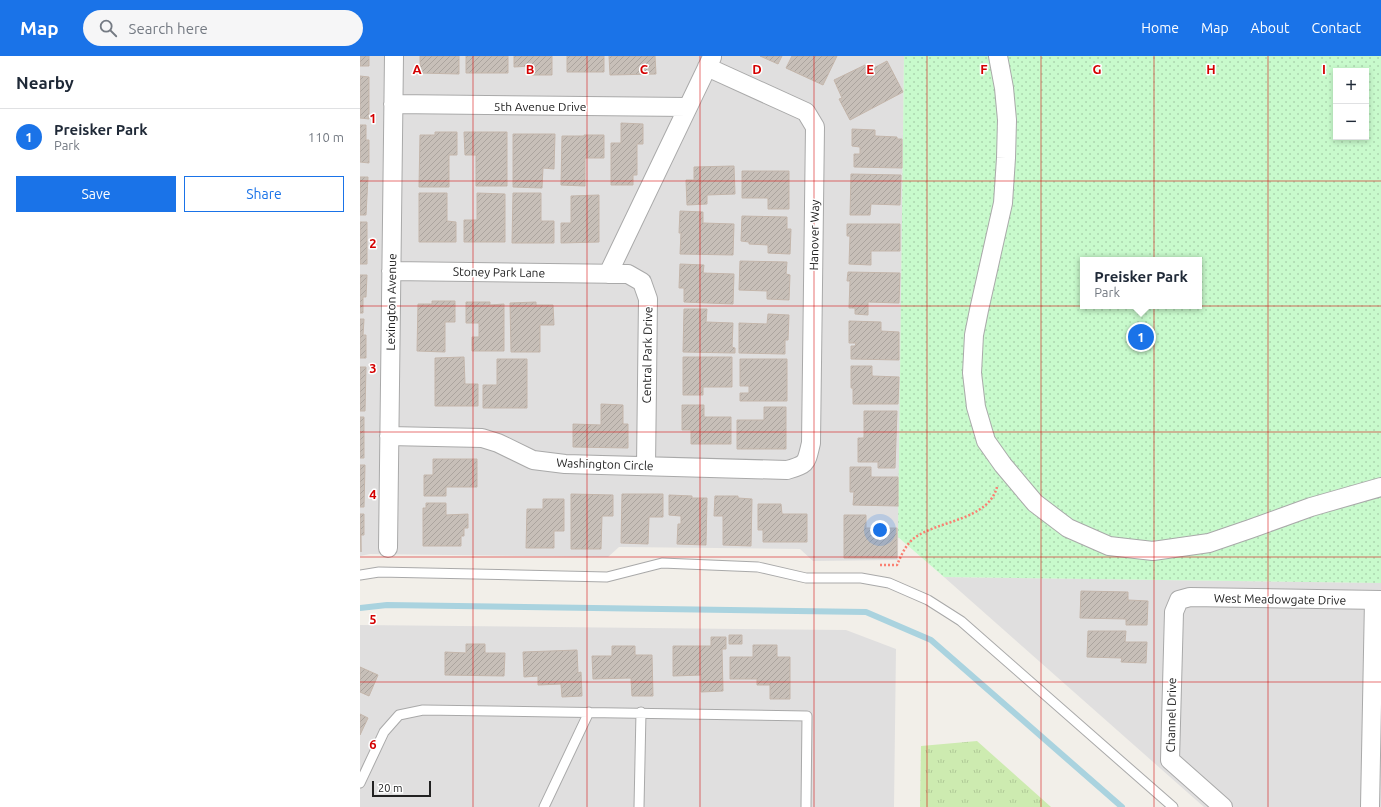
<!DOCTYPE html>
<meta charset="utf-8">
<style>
body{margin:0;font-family:Ubuntu,sans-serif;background:#f6f6f7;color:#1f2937}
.controls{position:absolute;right:12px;top:12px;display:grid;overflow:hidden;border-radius:0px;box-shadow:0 2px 6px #0003}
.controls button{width:36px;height:36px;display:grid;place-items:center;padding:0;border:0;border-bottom:1px solid #e0e1e3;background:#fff;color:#1f2937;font:20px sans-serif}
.scale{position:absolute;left:12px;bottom:10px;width:59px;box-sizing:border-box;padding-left:4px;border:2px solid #222;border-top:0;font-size:11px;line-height:14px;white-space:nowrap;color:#222;-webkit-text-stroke:3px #fff;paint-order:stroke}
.you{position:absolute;left:520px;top:474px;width:14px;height:14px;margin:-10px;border:3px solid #fff;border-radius:50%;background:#1a73e8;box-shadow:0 0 0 6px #1a73e833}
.badge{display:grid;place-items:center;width:26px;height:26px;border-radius:50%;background:#1a73e8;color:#fff;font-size:13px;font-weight:700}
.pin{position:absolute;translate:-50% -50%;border:2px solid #fff;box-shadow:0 1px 4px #0006}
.popup{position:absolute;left:720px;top:201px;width:122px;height:52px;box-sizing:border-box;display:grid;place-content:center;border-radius:0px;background:#fff;filter:drop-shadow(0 1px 3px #0005);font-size:13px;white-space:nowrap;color:#747a83}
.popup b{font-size:15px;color:#1f2937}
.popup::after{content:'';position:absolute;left:50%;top:100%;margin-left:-8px;border:8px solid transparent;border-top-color:#fff}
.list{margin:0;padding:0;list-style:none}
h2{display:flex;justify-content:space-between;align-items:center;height:52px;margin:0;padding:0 16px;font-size:17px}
h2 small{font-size:13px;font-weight:400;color:#747a83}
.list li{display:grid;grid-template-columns:26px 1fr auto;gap:12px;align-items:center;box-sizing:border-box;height:56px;padding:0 16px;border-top:1px solid #e0e1e3}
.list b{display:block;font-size:15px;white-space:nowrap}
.list p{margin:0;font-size:13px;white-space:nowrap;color:#747a83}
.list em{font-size:13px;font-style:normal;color:#747a83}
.actions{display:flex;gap:8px;padding:12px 16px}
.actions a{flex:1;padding:9px 0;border:1px solid #1a73e8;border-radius:0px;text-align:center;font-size:14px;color:#1a73e8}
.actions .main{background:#1a73e8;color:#fff}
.icon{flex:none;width:22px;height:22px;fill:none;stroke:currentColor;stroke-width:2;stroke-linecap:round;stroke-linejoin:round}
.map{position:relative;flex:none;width:1021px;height:751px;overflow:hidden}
header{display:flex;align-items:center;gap:24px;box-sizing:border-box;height:56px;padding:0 20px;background:#1a73e8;color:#fff}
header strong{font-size:19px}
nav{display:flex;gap:22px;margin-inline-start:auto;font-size:14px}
.search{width:280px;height:36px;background:#f6f6f7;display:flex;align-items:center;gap:10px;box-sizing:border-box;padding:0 14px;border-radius:22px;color:#747a83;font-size:15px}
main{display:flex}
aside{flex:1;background:#fff}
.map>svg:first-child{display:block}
.residential{fill:#e0dfdf}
.grass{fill:url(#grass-tufts)}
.park{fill:url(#park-dots);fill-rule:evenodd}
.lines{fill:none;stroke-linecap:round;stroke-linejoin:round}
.stream{stroke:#aad3df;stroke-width:6}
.building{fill:url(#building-hatch);stroke:#c4b6ab}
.lane-casing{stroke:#a9a9a9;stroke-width:11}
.street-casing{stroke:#a9a9a9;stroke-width:20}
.path{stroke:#fa8072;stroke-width:2.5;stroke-dasharray:2 2;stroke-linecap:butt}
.lane{stroke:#fff;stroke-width:9}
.street{stroke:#fff;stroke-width:18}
.grid{fill:none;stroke:#d40000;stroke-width:1;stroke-opacity:0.55}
.labels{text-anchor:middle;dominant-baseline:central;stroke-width:3;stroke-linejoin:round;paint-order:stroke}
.street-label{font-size:12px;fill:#222;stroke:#fff}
.grid-label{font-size:13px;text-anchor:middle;font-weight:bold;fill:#d40000;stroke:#fff;stroke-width:3;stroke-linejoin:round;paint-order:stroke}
</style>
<header>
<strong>Map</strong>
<div class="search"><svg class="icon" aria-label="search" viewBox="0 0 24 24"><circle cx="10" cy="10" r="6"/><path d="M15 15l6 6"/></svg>Search here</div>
<nav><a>Home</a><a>Map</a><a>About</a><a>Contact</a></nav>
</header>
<main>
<aside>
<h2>Nearby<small></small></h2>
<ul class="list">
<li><span class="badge">1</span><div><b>Preisker Park</b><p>Park</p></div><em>110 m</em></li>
</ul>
<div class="actions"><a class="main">Save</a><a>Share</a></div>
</aside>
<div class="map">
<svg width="1021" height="751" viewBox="0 0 1021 751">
<defs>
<pattern id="grass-tufts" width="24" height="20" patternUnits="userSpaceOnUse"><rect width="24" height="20" fill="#cdebb0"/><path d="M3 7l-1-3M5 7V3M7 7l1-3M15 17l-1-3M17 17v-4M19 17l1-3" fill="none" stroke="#b0c997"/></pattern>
<pattern id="park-dots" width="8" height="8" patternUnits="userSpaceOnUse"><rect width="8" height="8" fill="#c8facc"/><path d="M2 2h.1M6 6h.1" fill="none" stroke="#acd6af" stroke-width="1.8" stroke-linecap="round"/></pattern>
<pattern id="building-hatch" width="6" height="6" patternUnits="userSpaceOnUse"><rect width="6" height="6" fill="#c7bfb8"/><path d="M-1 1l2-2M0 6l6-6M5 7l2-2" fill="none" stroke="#aba49e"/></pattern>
</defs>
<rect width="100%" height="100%" fill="#f2efe9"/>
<path class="residential" d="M0 0H544L538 504 453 505 440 493 259 491 248 501 10 498 0 500Z
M584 521 1021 527V751H844Z
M0 569 486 574 536 593 534 751H0Z"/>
<path class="grass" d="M617 685 691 751H560L561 690Z"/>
<path class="park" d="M544 0H1021V527L584 521 538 481ZM976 15H1006V81H976ZM723 204H839V250H723Z"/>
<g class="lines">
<path class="stream" d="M0 552 27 549 506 556 571 584 762 751"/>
</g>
<path class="building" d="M0 0H9V10H0Z
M60 0H99V18L60 17Z
M106 0H148V17H106Z
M154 0H192V19H171V10L154 11Z
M207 0H244V16H207Z
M249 0H295L296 18 250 19Z
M400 0H422L418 8Z
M432 0H477L463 29 426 12Z
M527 5 543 36 490 64 479 43 482 42 474 24 505 9 508 15Z
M0 20 9 21V63L0 62Z
M261 67 283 68V88H277V119H273V129H251V87H261Z
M0 69H6V84H9V107L0 106Z
M492 73 515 74V80L537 81V83H542V112L494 111V98H500V91L492 90Z
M75 76H97V99H89V131H59L60 79H75Z
M104 76H147V130H116V99H105Z
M153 78H195L194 113 183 112 182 132 153 131Z
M224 79H244V102H225V130L201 129 202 80H224Z
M374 110 375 138 347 139V148L327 149 326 124H334V111Z
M382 115H429V153H408V142H382Z
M491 118 541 119 540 149 511 148 510 159H490Z
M0 121H8L6 159H0Z
M59 137H87V165L96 166V186H59Z
M117 137 145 138V186H104V164H117Z
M153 137H181V165H194V187H152Z
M239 139V186L201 187V167H211V140Z
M320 155 343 156V167L374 168 373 199 320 198 321 177H319Z
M382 160 427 161V173H431L430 198 408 197V189L389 188V186L381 185Z
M0 166H7V208H0Z
M487 168H540V195H511V209L489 208 490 180H487Z
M380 205 427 206 426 218 430 219 429 244 407 243V235L379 234Z
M320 208 344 209 343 217 374 218 373 248 324 246V232H319Z
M488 216 540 217 539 247 508 246V259L495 258V252H489L490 225H487Z
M0 219H7L6 241H3V257H0Z
M72 245H95V266H85V296L57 295 58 248H72Z
M106 246H130V249L144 248V295H112V281H119V267H106Z
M176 246V249H193L194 269H180V296H151L150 247Z
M324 253H347L346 266 373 267 372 291 375 292V297L323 296Z
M408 258 429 259 428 284H425V298L379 297V267L407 268Z
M0 263H4L3 279H6V302H0Z
M489 265 521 266V275L539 276V304L491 303V290H495L496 287H489Z
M104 301 105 328H118V350H75V302Z
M323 301H372V331H343V339H323Z
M137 303H167V352H123V329H137Z
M380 303H427V345H380V337H389V330H380Z
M491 310H512V320L539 321 538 348H493V332H491Z
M0 311H6L5 355H0Z
M241 348 263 349V368H268V392L213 391V368L241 369Z
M322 349H344V361H371V388H331V374H322Z
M404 351H426V393H377V364H404Z
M504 355H537L535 412H518V406H498V382H504Z
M0 361H4V402H0Z
M73 403H117V431H86V440H64V419H73Z
M0 409H5L4 451H0Z
M490 411H511V421H538V450L493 449 494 436H490Z
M211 438 253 439V460H242L241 493H211Z
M262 438H303V461H289L288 488 261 487Z
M309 439 332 440V442H347L346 489 317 488 318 468H321V460L309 459Z
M355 440H378V442L392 443 391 490 363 489V460H354Z
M183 443H204V475H194V492H166L167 453H183Z
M66 447H86V459L108 458V472H104V480H101V490H63V452H66Z
M398 448H421L422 458H447V486H403V474H398Z
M0 458H4V479H1V496Z
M484 459H506V472H537V502H484Z
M721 535 768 536V544L788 545 787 569H766V563L720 562Z
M728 575H766L765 586H787L786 607 761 606 762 602 727 601Z
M369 579H382V588H369Z
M351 581H366V593H362L363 635 341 636V619L313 620V590H351Z
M106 588H125V597H145L144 620 85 619V596L106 597Z
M393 589H417V601H430V643H410V629H397V623H370V601H393Z
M252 590H275V599H292L293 640H272L271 622 233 623 232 600H252Z
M217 594 218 617 221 616 222 640 202 641 201 628 178 629V620L164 621 163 596Z
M0 611 18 619 9 640 0 636Z
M0 658 8 662 0 679Z"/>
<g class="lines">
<defs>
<path id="lane" d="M0 519 19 516 247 521 302 507 398 511 446 522H501L529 527 568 544 601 565 813 751
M0 727 24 676 39 659 63 654 447 660 446 751
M184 751 229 656
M279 751 281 656"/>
<path id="street" d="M638 0 644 32 647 64 646 102 643 147 619 254 614 279 612 317 616 351 626 385 643 409 675 447 708 472 749 490 793 495 849 487 890 473 951 451 1021 431
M33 48 327 51
M31 215 268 218 282 226 288 243 286 410
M248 218 352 1
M29 380 122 382 138 387 173 404 205 408 427 414C448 408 446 407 451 387L455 71 446 56 347 11
M28 492 34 0
M863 751 810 704 814 556 819 544 830 541 1021 544
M1010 751 1014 544"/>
</defs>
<use href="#lane" class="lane-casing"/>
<use href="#street" class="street-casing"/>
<path class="path" d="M520 509H537C541 500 545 490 553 483 577 464 628 465 637 431"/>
<use href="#lane" class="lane"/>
<use href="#street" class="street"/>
</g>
<path class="grid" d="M113 0V751M227 0V751M340 0V751M454 0V751M567 0V751M681 0V751M794 0V751M908 0V751M0 125H1021M0 250H1021M0 376H1021M0 501H1021M0 626H1021"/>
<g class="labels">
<g class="street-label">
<text x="180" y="50">5th Avenue Drive</text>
<text transform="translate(454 179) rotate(-89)">Hanover Way</text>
<text transform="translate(139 216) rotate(1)">Stoney Park Lane</text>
<text transform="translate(31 246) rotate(-89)">Lexington Avenue</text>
<text transform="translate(287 299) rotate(-89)">Central Park Drive</text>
<text transform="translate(245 408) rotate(2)">Washington Circle</text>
<text transform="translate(920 543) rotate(1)">West Meadowgate Drive</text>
<text transform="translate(811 659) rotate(-89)">Channel Drive</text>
</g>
</g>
<g class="grid-label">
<text x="57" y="18">A</text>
<text x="170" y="18">B</text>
<text x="284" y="18">C</text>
<text x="397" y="18">D</text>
<text x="510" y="18">E</text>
<text x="624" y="18">F</text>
<text x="737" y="18">G</text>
<text x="851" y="18">H</text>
<text x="964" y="18">I</text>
<text x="13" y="67">1</text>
<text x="13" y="192">2</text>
<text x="13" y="317">3</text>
<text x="13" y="443">4</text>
<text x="13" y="568">5</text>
<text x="13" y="693">6</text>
</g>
</svg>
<div class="controls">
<button>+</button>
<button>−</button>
</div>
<div class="scale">20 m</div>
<div class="you"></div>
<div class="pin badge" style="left:781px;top:281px">1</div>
<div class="popup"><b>Preisker Park</b>Park</div>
</div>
</main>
